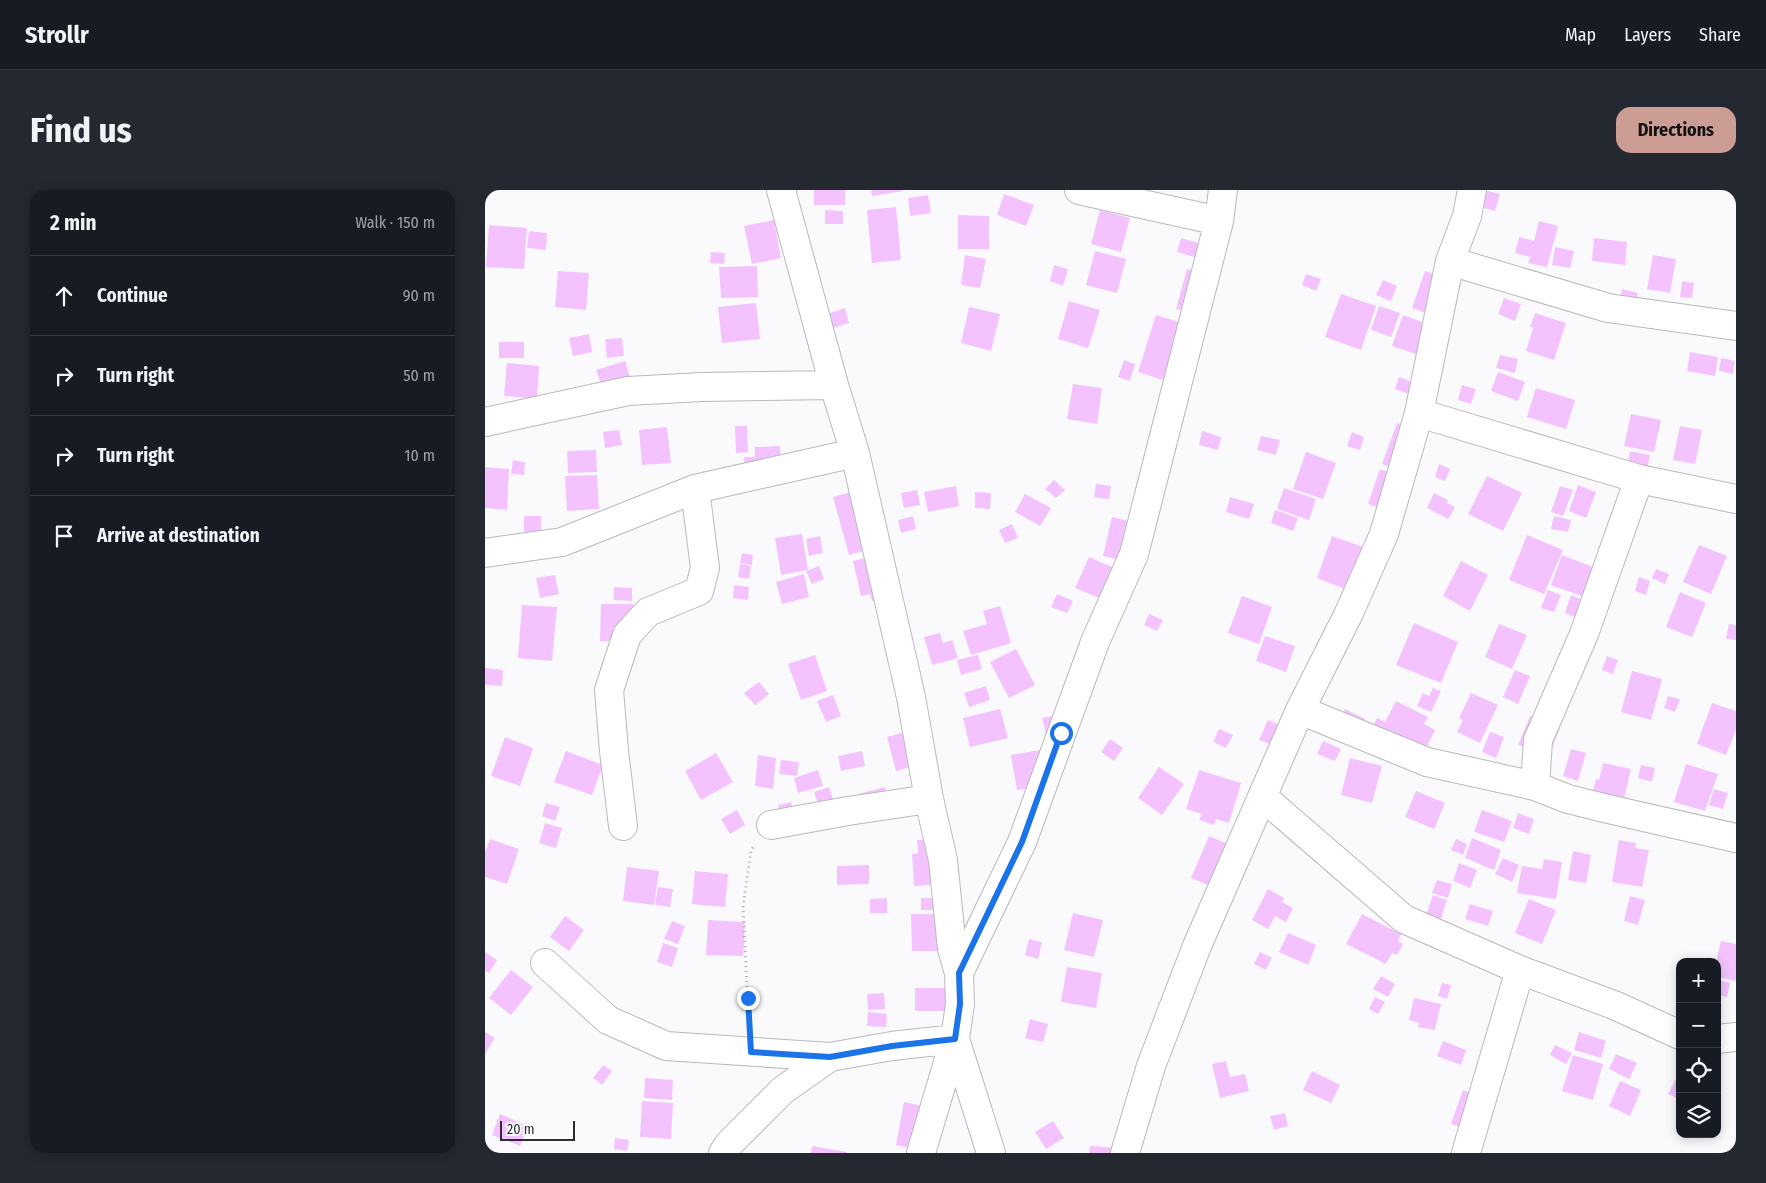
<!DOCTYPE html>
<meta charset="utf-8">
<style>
body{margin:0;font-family:"Fira Sans Condensed",sans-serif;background:#242831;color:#f1f3f6}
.controls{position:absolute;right:15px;bottom:15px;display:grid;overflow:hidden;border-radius:10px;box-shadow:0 2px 12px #0003}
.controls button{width:45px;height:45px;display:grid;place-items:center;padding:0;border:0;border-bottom:1px solid #363941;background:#171b24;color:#f1f3f6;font:25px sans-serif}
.scale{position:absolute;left:15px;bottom:12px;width:75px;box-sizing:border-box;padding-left:5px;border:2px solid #2e2d2e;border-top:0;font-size:14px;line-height:18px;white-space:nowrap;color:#2e2d2e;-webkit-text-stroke:4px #fafafc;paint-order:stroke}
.stop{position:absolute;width:15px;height:15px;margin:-11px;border:4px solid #1a73e8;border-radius:50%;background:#fff}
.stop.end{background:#1a73e8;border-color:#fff;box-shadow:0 1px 5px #0008}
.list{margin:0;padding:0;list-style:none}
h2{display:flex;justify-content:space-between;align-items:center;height:65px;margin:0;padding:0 20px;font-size:21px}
h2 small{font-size:16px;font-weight:400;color:#9ea1a6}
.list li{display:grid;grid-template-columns:32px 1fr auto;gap:15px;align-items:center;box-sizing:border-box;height:80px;padding:0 20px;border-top:1px solid #363941}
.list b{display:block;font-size:19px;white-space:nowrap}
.list em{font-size:16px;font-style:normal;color:#9ea1a6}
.icon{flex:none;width:28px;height:28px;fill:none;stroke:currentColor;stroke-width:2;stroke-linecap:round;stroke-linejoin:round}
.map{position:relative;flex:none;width:1251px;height:963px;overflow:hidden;border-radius:15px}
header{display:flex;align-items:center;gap:30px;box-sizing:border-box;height:70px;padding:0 25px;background:#171b24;border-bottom:1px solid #363941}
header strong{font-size:24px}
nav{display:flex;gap:28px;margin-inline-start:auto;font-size:18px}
.intro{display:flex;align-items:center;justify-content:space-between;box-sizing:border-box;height:120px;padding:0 30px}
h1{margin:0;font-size:35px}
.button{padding:12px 22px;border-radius:15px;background:#cc9d95;color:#111;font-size:18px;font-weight:700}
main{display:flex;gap:30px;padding:0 30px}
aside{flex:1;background:#171b24;border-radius:15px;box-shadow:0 2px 12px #0003}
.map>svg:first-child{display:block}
.building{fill:#f4c3ff}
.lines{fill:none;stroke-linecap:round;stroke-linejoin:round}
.street-casing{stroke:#b9b9bb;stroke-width:30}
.path{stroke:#ababac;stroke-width:3;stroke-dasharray:1 4;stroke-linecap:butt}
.street{stroke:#fff;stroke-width:28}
.route{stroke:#1a73e8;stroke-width:6}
</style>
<header>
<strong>Strollr</strong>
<nav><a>Map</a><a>Layers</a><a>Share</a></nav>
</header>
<div class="intro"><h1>Find us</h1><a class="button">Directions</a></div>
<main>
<aside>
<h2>2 min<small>Walk · 150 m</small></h2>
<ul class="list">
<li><svg class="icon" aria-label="ahead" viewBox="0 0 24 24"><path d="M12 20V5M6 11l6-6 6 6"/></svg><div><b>Continue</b></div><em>90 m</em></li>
<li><svg class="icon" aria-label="right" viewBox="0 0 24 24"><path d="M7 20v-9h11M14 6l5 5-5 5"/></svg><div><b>Turn right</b></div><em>50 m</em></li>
<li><svg class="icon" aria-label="right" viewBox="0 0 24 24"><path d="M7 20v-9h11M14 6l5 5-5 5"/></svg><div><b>Turn right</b></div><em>10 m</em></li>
<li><svg class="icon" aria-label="arrive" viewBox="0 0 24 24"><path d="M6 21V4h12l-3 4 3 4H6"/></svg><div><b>Arrive at destination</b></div></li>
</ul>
</aside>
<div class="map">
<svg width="1251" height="963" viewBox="0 0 1251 963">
<rect width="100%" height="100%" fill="#fafafc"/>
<path class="building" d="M329 0H360V15H329Z
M386 0H418V1L387 6Z
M999 0 1015 4 1010 21 995 17Z
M519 4 549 15 541 36 512 25Z
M443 5 446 23 425 26 423 8Z
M411 17 416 70 387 73 382 20Z
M340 20 358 21V34H340Z
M615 20 645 28 636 62 606 54Z
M473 25 504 26V59H473Z
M289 30 296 68 267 74 259 36Z
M1054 31 1073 36 1062 77 1043 73 1045 67 1030 63 1034 47 1049 51Z
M4 35 42 38 39 79 1 77Z
M44 41 62 43 61 60 42 58Z
M696 48 720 55 716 69 692 62Z
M1109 48 1142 52 1140 75 1107 71Z
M1070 57 1089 61 1085 78 1067 75Z
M610 61 641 69 632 103 601 95Z
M226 62 240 63 239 74 225 73Z
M480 65 501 69 495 98 476 95Z
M1168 65 1191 69 1185 103 1162 99Z
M569 75 583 79 578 96 565 91Z
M272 76 273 107 236 108 234 77Z
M702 79 733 88 721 128 691 119Z
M73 81 104 83 101 120 70 117Z
M940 81 968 91 954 128 927 118Z
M821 84 836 89 831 101 817 95Z
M898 90 912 96 906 111 891 105Z
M1197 91 1209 93 1207 108 1195 107Z
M1137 99 1153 103 1149 117 1134 113Z
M856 104 891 116 876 160 840 147Z
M1019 108 1036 114 1030 131 1013 124Z
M584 111 615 120 603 158 573 149Z
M271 113 275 149 237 153 233 117Z
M894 116 915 123 906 147 886 140Z
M484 117 515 124 506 161 476 153Z
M360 118 364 133 347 138 342 124Z
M1050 123 1081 133 1069 170 1041 161 1048 138 1045 137Z
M671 125 700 134 681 191 653 182Z
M918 125 962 141 951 171 907 156Z
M104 144 107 162 88 166 84 148Z
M137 148 139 166 122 168 120 149Z
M14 152H39V168H14Z
M1205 162 1233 167 1230 186 1202 181Z
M1015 165 1033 169 1030 183 1011 178Z
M1236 168 1250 171 1248 184 1234 181Z
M639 170 650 174 645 191 633 187Z
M140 171 146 190 118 200 111 180Z
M22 173 54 176 52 209 19 206Z
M1013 182 1040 192 1033 211 1006 201Z
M914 187 928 192 924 204 910 199Z
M588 194 617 198 612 234 582 229Z
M977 195 991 199 986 214 973 210Z
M1051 198 1090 210 1081 239 1042 227Z
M1146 224 1176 230 1169 262 1139 256Z
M912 233 941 244 927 285 897 274Z
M250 236H262L263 262 251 263Z
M1195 236 1217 240 1210 274 1188 270Z
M182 237 186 273 157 275 154 240Z
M134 240 137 255 120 258 118 242Z
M717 241 736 247 733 260 714 255Z
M867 242 879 247 875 260 862 256Z
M776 246 795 250 791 265 772 260Z
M295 256 296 282 260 285 259 267H270V257Z
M111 260 112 282 83 283 82 261Z
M1145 261 1165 265 1160 291 1140 287Z
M821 262 851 273 838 309 808 299Z
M28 270 40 272 39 285 26 284Z
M954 274 965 279 960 291 950 287Z
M0 277 24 279 22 320 0 318Z
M895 279 925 290 913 325 883 314Z
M112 285 114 319 82 321 80 286Z
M1002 286 1037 303 1018 341 983 324Z
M569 290 580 300 571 308 560 299Z
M611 294 626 296 624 309 609 307Z
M1093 295 1111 302 1101 328 1084 321Z
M471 296 474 316 443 322 439 302Z
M1075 296 1088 300 1078 326 1066 322Z
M799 298 831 309 824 330 792 319Z
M377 299 393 357 364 365 348 307Z
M432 300 435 315 419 318 416 303Z
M490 302 506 303 505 319 490 318Z
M949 303 963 310 962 313 970 317 963 329 942 318Z
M540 304 566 318 555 336 530 322Z
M745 307 769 314 764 329 741 322Z
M790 320 813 328 808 341 786 333Z
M39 326H56V341L39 342Z
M428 326 431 339 416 343 413 330Z
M1069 326 1086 330 1083 342 1066 339Z
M627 327 660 335 651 374 618 366Z
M527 334 533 348 520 353 514 340Z
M317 344 323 380 296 385 290 348Z
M1042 345 1078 360 1059 404 1024 390Z
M335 346 338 363 324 366 321 349Z
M847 346 898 364 865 401 832 388Z
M1214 355 1242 366 1226 404 1198 392Z
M257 363 268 365 267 375 255 373Z
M397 364 407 407 387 411 385 404 376 406 368 371Z
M1077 365 1113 379 1102 408 1066 395Z
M604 367 650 387 637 417 590 398Z
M976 371 1003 385 985 421 958 406Z
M255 374 266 376 264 389 253 387Z
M334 376 339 389 327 394 321 381Z
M1171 379 1184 384 1180 394 1167 388Z
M319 384 324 407 297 414 291 392Z
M70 385 74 404 55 408 51 388Z
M1154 387 1165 391 1161 405 1150 401Z
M249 395 264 397 263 410 248 408Z
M129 397 147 398V411L129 410Z
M1063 400 1076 405 1069 422 1056 418Z
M1195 402 1221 413 1207 447 1181 437Z
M572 404 588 411 582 423 566 417Z
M1086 405 1098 410 1092 428 1080 423Z
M757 406 787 417 774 454 743 443Z
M116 414H148V451H115Z
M37 415 72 417 67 471 33 468Z
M515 416 526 453 486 465 478 441 502 434 498 421Z
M664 424 678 430 672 441 659 435Z
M929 433 973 452 956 493 911 475Z
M1014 434 1042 445 1027 479 1000 467Z
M1244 434 1251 435V450L1241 449Z
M455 443 458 453 467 450 473 468 447 475 439 447Z
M780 446 810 456 801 482 771 471Z
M531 459 550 495 524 508 505 472Z
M330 465 342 501 316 510 303 474Z
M493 465 497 479 476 485 472 470Z
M1122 466 1133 470 1128 484 1117 480Z
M0 478 18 480 17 496 0 495Z
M1030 480 1045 486 1033 514 1018 507Z
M1147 481 1177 489 1166 530 1136 522Z
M274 492 284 504 270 515 259 503Z
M501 496 505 510 484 517 479 503Z
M948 498 956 501 946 522 932 516 938 503 944 506Z
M986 503 1013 515 995 553 972 542 978 530 974 528Z
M348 505 356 526 341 532 332 511Z
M1183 506 1195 509 1190 522 1179 518Z
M911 511 943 527 939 534 950 540 939 563 883 546 892 528 900 532Z
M1227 513 1251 521V540L1241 565 1212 554Z
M515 519 523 548 485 557 478 528Z
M860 519 880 529 871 547 851 537Z
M585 523 588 541 561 546 557 528Z
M1045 526 1075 538 1063 568 1033 555Z
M783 530 816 543 787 555 774 550Z
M432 538 442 572 411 581 402 547Z
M734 539 748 545 741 558 728 552Z
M1005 542 1019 547 1011 568 997 562Z
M20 547 48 558 35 596 6 586Z
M625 549 638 558 629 571 616 562Z
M838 551 856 559 850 571 832 564Z
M1086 559 1101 563 1093 591 1078 586Z
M555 560 561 596 532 600 526 565Z
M81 561 118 575 107 605 69 592Z
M377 561 380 576 356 581 353 566Z
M231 563 248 592 216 610 200 581Z
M273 565 291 568 288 599 270 596Z
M865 568 897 576 887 613 856 605Z
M296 570 314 572 312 586 294 584Z
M1118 573 1146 579 1137 617 1106 610 1111 589 1114 590Z
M1201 574 1233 584 1220 621 1189 612Z
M1156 575 1170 578 1167 592 1153 588Z
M674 577 699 594 677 625 653 608Z
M333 580 338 596 313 603 309 588Z
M714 580 756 593 744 633 731 629 729 635 714 630 717 624 701 619Z
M344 597 348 609 333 614 329 602Z
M400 597 404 616 377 623 373 604Z
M1229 599 1243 603 1238 619 1224 615Z
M931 601 960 613 949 639 920 627Z
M306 612 309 624 296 627 293 615Z
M61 613 75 617 70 631 57 626Z
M252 620 260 635 245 644 236 629Z
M997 620 1027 631 1019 652 989 642Z
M1033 623 1049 629 1044 644 1028 638Z
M60 633 77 638 71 658 54 653Z
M724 646 768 665 750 706 706 688Z
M459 648 462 694 429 696 427 664 433 663 432 650Z
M987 648 1016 660 1009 680 980 668Z
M5 649 34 659 22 694 0 687V663Z
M971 649 982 654 978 665 966 660Z
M1134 650 1151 653 1150 658 1164 660 1157 697 1127 692Z
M1088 661 1106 665 1101 693 1083 690Z
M1018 668 1034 675 1027 692 1010 684Z
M1059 669 1077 672 1071 709 1032 703 1037 676 1057 679Z
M974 673 992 680 985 698 968 691Z
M384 675V694L352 695V676Z
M142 677 174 681 169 715 138 711Z
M210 681 243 684 240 717 207 714Z
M952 690 967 694 963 708 947 703Z
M173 697 188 699 185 717 170 715Z
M783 699 799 708 797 712 808 718 801 732 790 726 783 739 767 730Z
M948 705 962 710 953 738 938 734Z
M1145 706 1160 710 1153 735 1139 731Z
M402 708V723H385V709Z
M436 708H452V720H436Z
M1044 709 1071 720 1057 754 1030 743Z
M985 714 1008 721 1003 736 980 729Z
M588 723 618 730 609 767 579 760Z
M426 724H458V761H427Z
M877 724 916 744 913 751 918 754 912 765 907 763 901 774 861 754Z
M80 726 99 740 84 761 65 747Z
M223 730 260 732 258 766 221 765Z
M187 731 200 736 193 754 179 749Z
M803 743 831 755 823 775 794 762Z
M544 749 557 752 553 769 540 765Z
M1236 751 1251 754V791L1232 787 1231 772Z
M178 753 193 758 187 777 172 772Z
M0 762 12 770 4 783 0 781Z
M775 762 787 768 781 780 769 774Z
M582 777 617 783 611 818 576 812Z
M26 780 48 797 26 825 4 808Z
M896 786 910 794 903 807 888 799Z
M1232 790 1245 793 1242 807 1232 805Z
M957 793 966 795 962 809 953 806Z
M430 798H466V821H430Z
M399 803 400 819 383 820 382 804Z
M890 807 900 812 893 824 884 819Z
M929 808 956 814 950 840 933 837 934 833 924 830Z
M383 822 402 824 401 837 382 836Z
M545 829 563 834 558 852 540 848Z
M0 842 10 848 0 864Z
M1094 842 1121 851 1116 868 1089 860Z
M958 851 981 860 976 875 952 866Z
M1070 855 1087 863 1081 874 1065 865Z
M1131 864 1152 873 1144 889 1124 879Z
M1088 865 1118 874 1108 910 1077 901Z
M741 871 745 887 760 884 764 901 735 908 727 874Z
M118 875 127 881 117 895 108 888Z
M827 881 855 895 846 913 818 900Z
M1195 881V909L1183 904Z
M160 888 188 890 187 910 159 908Z
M1135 891 1156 900 1145 926 1124 916Z
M978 900 1008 911 997 945 966 934Z
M157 911 188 913 186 949 155 947Z
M419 912 456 920 448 963 411 955Z
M800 923 803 936 789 940 785 926Z
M15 924 43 936 35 956 7 945Z
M568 931 579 948 561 959 550 942Z
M130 948 144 950 142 961 129 959Z
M327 956 362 962V963H326Z
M605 956 637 958V963H604Z"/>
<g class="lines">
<defs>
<path id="street" d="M296 0 349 195 370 263 426 507 444 609 458 670 467 759 474 783 475 814 470 849 436 963
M594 0 734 31
M965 71 1123 118 1251 136
M934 223 1154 289 1251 309
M0 232 143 201 216 197 349 195
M0 363 77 352 210 299 370 263
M815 520 942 572 1050 596 1083 609 1119 618 1251 648
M1050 596 1053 550 1099 444 1154 289
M778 607 919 729 1035 780 1129 815 1195 845
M286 635 363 621 444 609
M138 636 129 561 124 500 142 445 163 422 214 401 220 378 210 299
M60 773 123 830 181 856 345 867
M474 783 537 652 610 452 649 364 734 31 738 0
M470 849 506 963
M1232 849 1251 847
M238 963 244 954 298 900 345 867 407 856 470 849
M640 963 666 876 712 756 815 520 863 425 899 344 934 223 965 71 982 26 987 0
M981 963 1035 780"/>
</defs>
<use href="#street" class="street-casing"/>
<path class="path" d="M264 837 258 717 266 660 270 655"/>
<use href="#street" class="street"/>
</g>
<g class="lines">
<path class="route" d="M263 808 266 862 345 867 407 856 470 849 475 814 474 783 537 652 576 543"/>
</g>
</svg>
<div class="controls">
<button>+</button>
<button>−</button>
<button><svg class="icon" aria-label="locate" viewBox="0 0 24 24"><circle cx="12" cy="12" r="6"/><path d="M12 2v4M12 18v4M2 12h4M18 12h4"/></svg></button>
<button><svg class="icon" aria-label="layers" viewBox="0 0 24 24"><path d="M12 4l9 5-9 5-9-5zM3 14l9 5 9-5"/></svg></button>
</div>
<div class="scale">20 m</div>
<div class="stop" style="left:576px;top:543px"></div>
<div class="stop end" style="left:263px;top:808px"></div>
</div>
</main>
